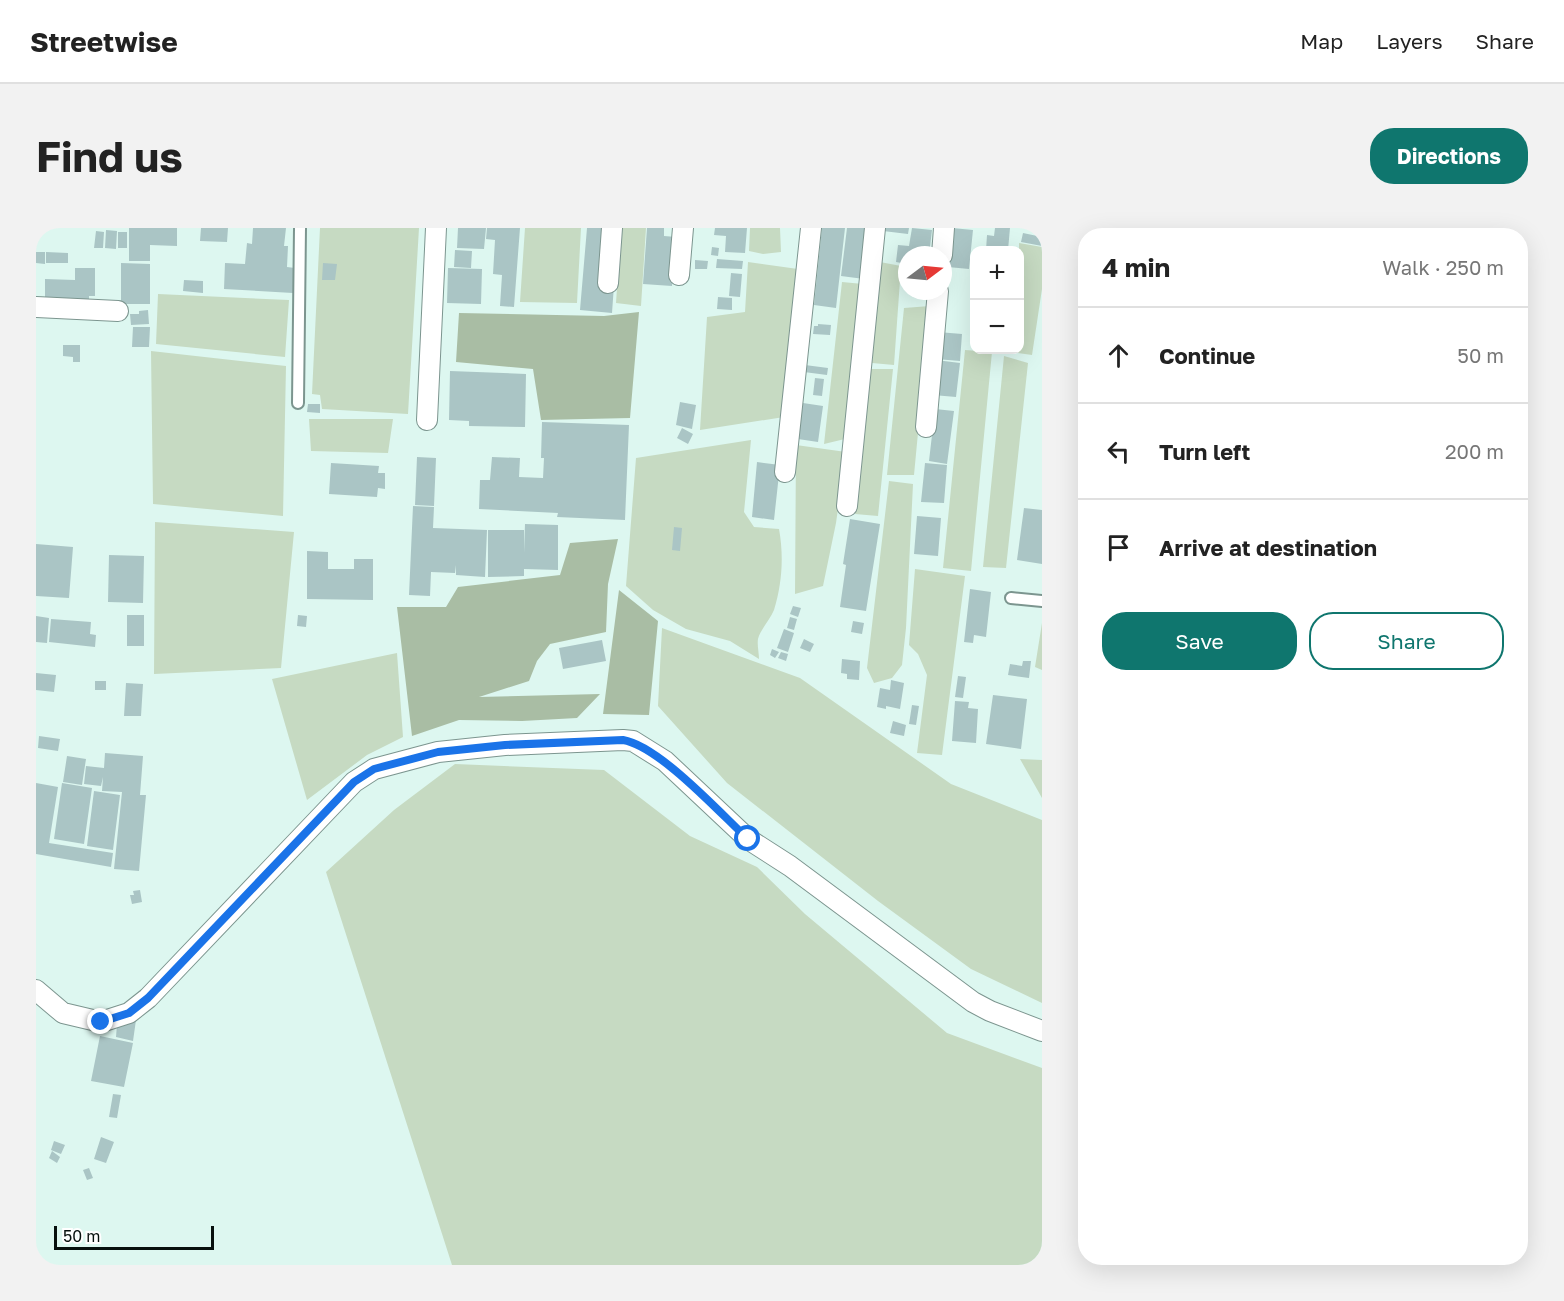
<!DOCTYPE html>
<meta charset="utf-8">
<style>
body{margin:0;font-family:"Golos Text",sans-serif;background:#f2f2f2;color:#222}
.controls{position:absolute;right:18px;top:18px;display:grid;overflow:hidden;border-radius:12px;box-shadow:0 6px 24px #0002}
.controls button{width:54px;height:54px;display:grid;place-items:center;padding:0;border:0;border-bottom:2px solid #e0e0e0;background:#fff;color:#222;font:30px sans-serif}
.compass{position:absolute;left:862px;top:18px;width:54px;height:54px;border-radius:50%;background:#fff;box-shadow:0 6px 24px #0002;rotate:74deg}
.scale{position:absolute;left:18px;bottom:15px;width:160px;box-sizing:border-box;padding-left:6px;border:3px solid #07100e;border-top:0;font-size:16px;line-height:21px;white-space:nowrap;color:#07100e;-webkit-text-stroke:4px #fff;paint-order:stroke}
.stop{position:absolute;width:18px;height:18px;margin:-14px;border:4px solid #1a73e8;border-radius:50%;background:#fff}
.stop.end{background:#1a73e8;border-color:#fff;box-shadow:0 2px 6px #0008}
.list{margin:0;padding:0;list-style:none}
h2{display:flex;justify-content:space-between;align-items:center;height:78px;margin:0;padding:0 24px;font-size:26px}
h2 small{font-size:20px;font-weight:400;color:#767676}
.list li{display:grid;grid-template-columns:39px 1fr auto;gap:18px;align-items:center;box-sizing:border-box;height:96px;padding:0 24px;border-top:2px solid #e0e0e0}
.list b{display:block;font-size:22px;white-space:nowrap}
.list em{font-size:20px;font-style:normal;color:#767676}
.actions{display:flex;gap:12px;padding:18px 24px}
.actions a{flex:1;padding:14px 0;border:2px solid #0f766e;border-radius:24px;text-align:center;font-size:21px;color:#0f766e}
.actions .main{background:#0f766e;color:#fff}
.icon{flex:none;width:33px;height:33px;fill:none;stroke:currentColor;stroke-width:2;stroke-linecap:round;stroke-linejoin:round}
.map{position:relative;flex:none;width:1006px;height:1037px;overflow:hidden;border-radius:24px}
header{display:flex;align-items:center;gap:36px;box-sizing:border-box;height:84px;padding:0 30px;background:#fff;border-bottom:2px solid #e0e0e0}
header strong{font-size:28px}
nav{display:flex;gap:33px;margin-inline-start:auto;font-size:21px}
.intro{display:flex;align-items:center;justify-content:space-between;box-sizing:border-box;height:144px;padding:0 36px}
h1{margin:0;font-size:42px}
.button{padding:15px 27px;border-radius:24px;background:#0f766e;color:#fff;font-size:21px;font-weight:700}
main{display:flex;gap:36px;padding:0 36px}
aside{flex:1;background:#fff;border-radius:24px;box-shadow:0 6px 24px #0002}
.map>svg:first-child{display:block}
.green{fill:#c6dac2}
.forest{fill:#a9bda4}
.building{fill:#aac5c5}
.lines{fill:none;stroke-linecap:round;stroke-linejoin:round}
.service-casing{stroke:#7c958f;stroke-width:14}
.minor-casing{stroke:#7c958f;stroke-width:22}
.service{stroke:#fff;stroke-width:10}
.minor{stroke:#fff;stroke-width:20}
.route{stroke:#1a73e8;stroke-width:8}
</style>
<header>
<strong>Streetwise</strong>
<nav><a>Map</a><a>Layers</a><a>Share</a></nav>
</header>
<div class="intro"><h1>Find us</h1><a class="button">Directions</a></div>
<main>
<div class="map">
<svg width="1006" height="1037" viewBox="0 0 1006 1037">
<rect width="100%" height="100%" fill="#ddf7f0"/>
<path class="green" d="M284 0H383L372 186 286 181 284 167 276 166Z
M489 0H545L541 75 484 74Z
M585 0H610L605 78 580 75Z
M714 0H744L745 24 727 26 713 23Z
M983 15 1006 19V61L996 127 968 123 984 122Z
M712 34 762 41 748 189 664 202 671 89 709 84Z
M844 34 865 38 858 137 836 135Z
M806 54 827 56 813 210 788 216Z
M122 66 253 72 249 129 120 116Z
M894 78 878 247H851L868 80Z
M929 122 956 124 935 343 907 340Z
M115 123 250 138 247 288 117 276Z
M968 128 992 135 970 340 947 339Z
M834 141H857L842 288 819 286Z
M273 191H357L352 225 275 223Z
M715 212 708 284 718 299 743 301C748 328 746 356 738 382 734 392 724 402 722 411 721 417 723 425 723 431L694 413 650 401 617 382 590 358 600 230Z
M760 217 810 224 800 295 787 358 759 366Z
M853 253 877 256 870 400 866 437 856 450 838 455 831 440Z
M119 294 258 304 245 440 118 446Z
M879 341 929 348 906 527 881 525 891 447 882 426 873 417Z
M1006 395V442L999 439Z
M626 400 764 450 915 556 1006 592V775L935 741 842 673 691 555 622 478Z
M361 425 367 509 331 527 271 572 236 451Z
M984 531 1006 532V570Z
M419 536 568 542 654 608 721 639 769 686 911 805 1006 840V1037H416L290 644 358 582Z"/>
<path class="forest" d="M603 84 594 190 505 192 497 141 420 134 423 85 568 88Z
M582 311 572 356 570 404 514 416 501 433 493 453 443 469 564 466 541 490 486 493 423 492 376 508 361 379H410L422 359 524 347 534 315Z
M583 362 622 393 613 487 567 486Z"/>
<path class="building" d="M93 0H141V18L114 17V33H93Z
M165 0H192L191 14 164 13Z
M217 0H250L248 18H252L251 39 259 40 257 65 188 61 189 35 209 36 211 15 216 16Z
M422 0H450L448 21 421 20Z
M451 0H484L478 79 464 78 466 47 457 46 459 12 450 11Z
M551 0H571L578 57 576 85 544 82Z
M611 0H628V8L640 9 636 58 607 56Z
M679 0H711L709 25 689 24 690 8 678 7Z
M786 0H809L800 80 778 77Z
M811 0H835L828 51 805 48Z
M848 0H873L872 6 847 3Z
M876 0 896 2 893 27H871V36L860 34 862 17 873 18Z
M916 0 937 2 933 41 912 39Z
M959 0H974L972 22H950L951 7 958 8Z
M70 2 81 3 80 21 69 20Z
M60 3 68 4 67 20H58Z
M82 4H91V20H82Z
M987 5 1006 9V18L985 14Z
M676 19 683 20 682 28 675 27Z
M419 22 436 23 435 40 418 39Z
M0 24H9V36L0 35Z
M10 24 32 25V35H10Z
M681 31 707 33 706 41 680 40Z
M659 32 672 33 671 41H659Z
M85 35 114 36V76H85Z
M287 35 301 36 299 52H286Z
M39 40H59V68H53V80L9 78V51L39 52Z
M412 40 446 41 445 76 411 75Z
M695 45 706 46 704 69 693 68Z
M148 52 167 53V65L147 63Z
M682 69 696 70V82L681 81Z
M112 82 113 96 95 97 94 86H103V83Z
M782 96 795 97 794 107 777 106 778 98H782Z
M97 99H114L113 119H96Z
M902 104 926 106 924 133 900 131Z
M27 117H44V134H37V129L27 128Z
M900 132 924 135 920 169 897 167Z
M769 137 792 140 791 147 768 144Z
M414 143 490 146 489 199 433 198V193L413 192Z
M779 150 788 151 786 168 777 167Z
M644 174 660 177 656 201 640 197Z
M767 175 787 178 782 214 762 211Z
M272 176H284V185L271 184Z
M899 181 918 183 911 236 893 233Z
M506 194 593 197 589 292 521 289 522 285 443 281 444 252H454L456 229 484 230 483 249 507 250 508 230H505Z
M646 200 657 206 652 216 641 210Z
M381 229 400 230 398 278 379 277Z
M721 234 744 237 738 292 716 289Z
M295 235 343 238 342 245H349V261L342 260 341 269 293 266Z
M889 235 911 237 908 275 885 274Z
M377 278 398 279 397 300 451 302 449 349 420 347V337L419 345 395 344 394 368 373 367Z
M988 280 1006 282V336L981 332Z
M881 288 905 290 902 328 878 326Z
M814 291 844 296 830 383 804 379 810 337 807 336Z
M489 296 522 297V342L488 341V348L452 349V302H488V325Z
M638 299 646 300 644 323 636 322Z
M0 316 37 319 33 370 0 368Z
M271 323 292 324V341H318V331H337V372L271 371Z
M73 327 108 328 107 375 72 374Z
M934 361 955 364 950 409 938 407 937 415 928 414Z
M757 378 765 380 762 389 754 386Z
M91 387H108V418H91Z
M262 387 271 388 270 399 261 398Z
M0 388 13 390 11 415 0 414Z
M754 389 761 391 758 402 751 400Z
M15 391 55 394 54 406 60 407 59 419 13 414Z
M817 393 828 395 826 406 815 404Z
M748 401 758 405 752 424 741 420Z
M768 411 778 416 774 424 764 420Z
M566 412 570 433 527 441 523 420Z
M736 421 743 424 739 430 734 427Z
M745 424 752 426 750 433 742 430Z
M806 431 824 433 823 452 811 451V446L805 445Z
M987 433H995L993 450 972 447 974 436 986 438Z
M0 445 20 447 18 464 0 462Z
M922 448 930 449 927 470 919 469Z
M855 452 868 455 864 481 850 478V481L841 479 844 460 854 462Z
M59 453H70V462H59Z
M90 455 107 456 105 488H88Z
M957 467 991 471 985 521 950 516Z
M919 473 933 474 932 480 942 481 940 515 916 513Z
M876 477 883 478 880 497 873 496Z
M857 493 870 497 868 508 854 505Z
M3 508 24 511 22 523 2 520Z
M69 525 107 528 104 567H110L103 643 78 641 86 564 66 563 67 549 65 558 48 556 50 538 68 540Z
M31 528 50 531 46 557 27 554Z
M0 555 22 559 13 615 77 625 75 639 0 626Z
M26 555 56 560 48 616 18 611Z
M58 563 84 567 77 622 51 618Z
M104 662 106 674 96 676 94 667H98L97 663Z
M100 792 97 813 80 809 81 796Z
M64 808 97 815 88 859 55 853Z
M77 866 85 867 81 890 73 889Z
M65 909 78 914 70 935 58 931Z
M18 913 29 917 25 926 15 922Z
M16 923 24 929 21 935 13 930Z
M53 940 57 950 51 952 47 942Z"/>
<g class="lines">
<defs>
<path id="service" d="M262 175 264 0
M975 370 1006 373"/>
<path id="minor" d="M906 27 908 0
M643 47 647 0
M572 55 576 0
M0 79 82 83
M391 192 400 0
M890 199 902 63
M749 244 775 0
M811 278 839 0
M0 762 27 785 65 794 93 785 112 770 318 554 338 541 402 524 469 517 587 512 597 513 629 533 712 611 754 638 937 774 954 783 1006 803"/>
</defs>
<use href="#service" class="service-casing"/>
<use href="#minor" class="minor-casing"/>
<use href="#service" class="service"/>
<use href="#minor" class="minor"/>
</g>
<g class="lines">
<path class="route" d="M65 794 93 785 112 770 318 554 338 541 402 524 469 517 587 512C623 518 683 584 712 611"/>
</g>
</svg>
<div class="controls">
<button>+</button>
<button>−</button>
</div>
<svg class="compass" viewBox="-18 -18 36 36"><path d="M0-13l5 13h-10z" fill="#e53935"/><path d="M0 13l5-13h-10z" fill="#767676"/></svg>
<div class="scale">50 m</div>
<div class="stop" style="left:712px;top:611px"></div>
<div class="stop end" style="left:65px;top:794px"></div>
</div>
<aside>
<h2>4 min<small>Walk · 250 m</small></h2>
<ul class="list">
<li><svg class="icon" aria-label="ahead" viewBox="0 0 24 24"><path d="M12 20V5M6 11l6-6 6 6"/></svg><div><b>Continue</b></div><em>50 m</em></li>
<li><svg class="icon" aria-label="left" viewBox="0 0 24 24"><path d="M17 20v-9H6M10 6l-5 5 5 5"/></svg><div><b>Turn left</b></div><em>200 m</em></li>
<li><svg class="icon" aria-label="arrive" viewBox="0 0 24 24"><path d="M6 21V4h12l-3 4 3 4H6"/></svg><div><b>Arrive at destination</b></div></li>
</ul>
<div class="actions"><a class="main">Save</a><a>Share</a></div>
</aside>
</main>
